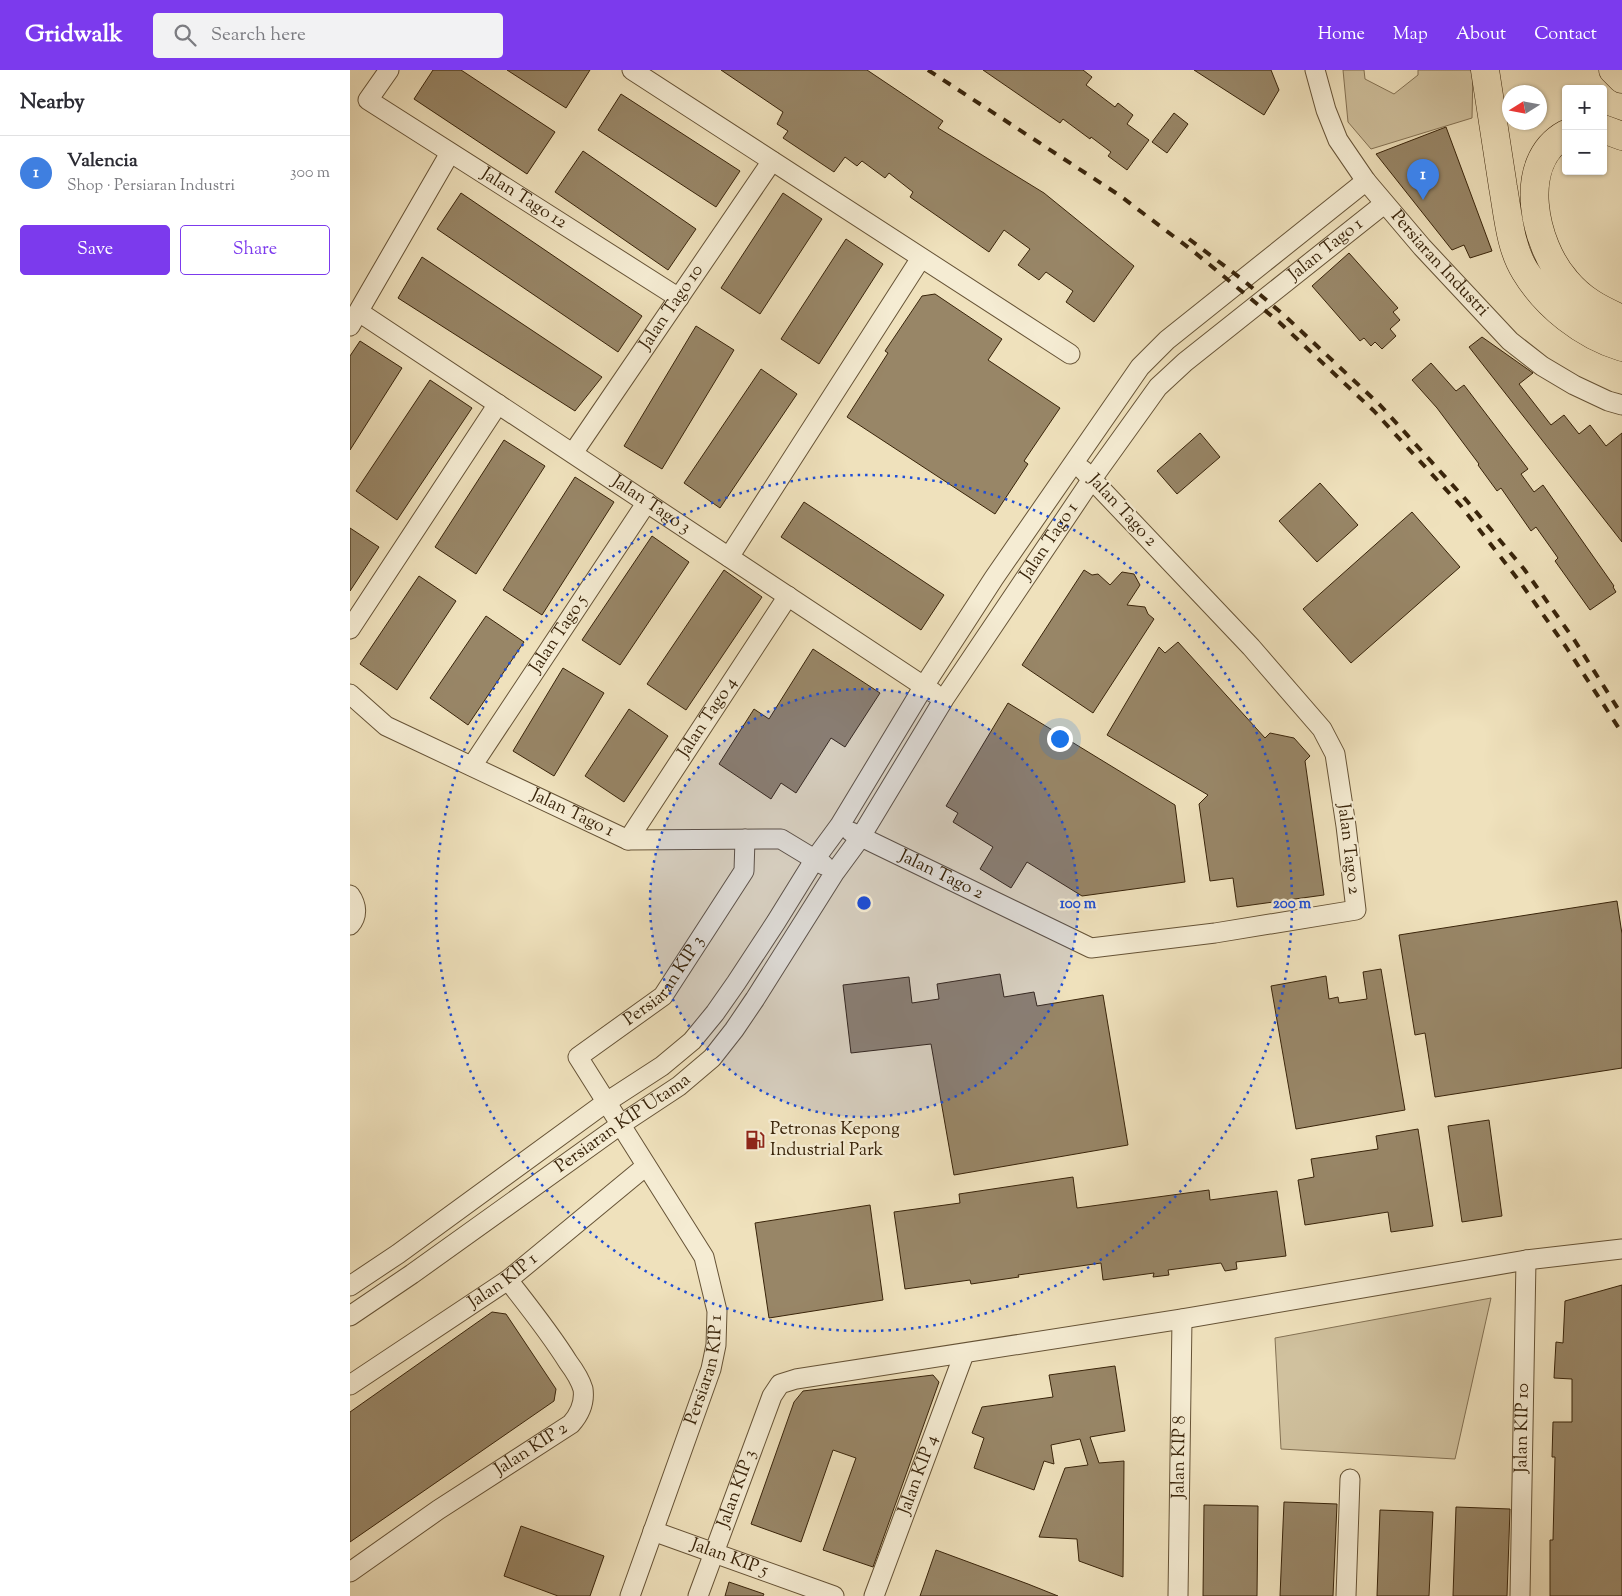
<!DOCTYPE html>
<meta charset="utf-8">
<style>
body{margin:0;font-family:"Sorts Mill Goudy",serif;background:#f2f2f3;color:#2b2b33}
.controls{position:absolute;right:15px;top:15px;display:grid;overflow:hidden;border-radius:5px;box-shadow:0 1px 4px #0004}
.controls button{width:45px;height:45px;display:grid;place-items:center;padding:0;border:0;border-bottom:1px solid #e1e1e2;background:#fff;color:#2b2b33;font:25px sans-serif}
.compass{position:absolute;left:1152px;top:15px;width:45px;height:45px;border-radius:50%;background:#fff;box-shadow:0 1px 4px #0004;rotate:259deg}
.you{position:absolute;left:709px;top:668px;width:18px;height:18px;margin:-12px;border:4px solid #fff;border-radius:50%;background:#1a73e8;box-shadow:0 0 0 8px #1a73e833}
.badge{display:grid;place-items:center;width:32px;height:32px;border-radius:50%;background:#7c3aed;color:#fff;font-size:16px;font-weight:700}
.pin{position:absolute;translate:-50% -41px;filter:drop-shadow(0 1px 2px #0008)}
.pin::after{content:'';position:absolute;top:26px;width:18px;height:15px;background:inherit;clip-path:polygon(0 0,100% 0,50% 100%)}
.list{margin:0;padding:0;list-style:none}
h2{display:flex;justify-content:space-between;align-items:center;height:65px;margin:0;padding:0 20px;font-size:21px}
h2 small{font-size:16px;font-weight:400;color:#7c7c81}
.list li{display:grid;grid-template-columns:32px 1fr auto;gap:15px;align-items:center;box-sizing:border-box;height:75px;padding:0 20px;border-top:1px solid #e1e1e2}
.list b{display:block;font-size:19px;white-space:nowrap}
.list p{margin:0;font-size:16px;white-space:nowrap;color:#7c7c81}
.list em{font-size:16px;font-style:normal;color:#7c7c81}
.actions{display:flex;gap:10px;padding:15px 20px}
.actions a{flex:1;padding:11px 0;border:1px solid #7c3aed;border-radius:5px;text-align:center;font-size:18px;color:#7c3aed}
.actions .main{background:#7c3aed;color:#fff}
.icon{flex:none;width:28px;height:28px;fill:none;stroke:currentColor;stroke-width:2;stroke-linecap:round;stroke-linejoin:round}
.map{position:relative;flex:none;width:1272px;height:1526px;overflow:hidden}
header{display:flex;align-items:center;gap:30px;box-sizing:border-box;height:70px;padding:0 25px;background:#7c3aed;color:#fff}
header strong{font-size:24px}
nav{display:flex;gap:28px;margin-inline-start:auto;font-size:18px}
.search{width:350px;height:45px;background:#f2f2f3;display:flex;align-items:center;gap:12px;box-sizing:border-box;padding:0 18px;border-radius:5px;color:#7c7c81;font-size:19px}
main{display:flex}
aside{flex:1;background:#fff}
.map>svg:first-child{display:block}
.green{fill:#d0c19e;stroke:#847254}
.building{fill:#988667;stroke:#39240a}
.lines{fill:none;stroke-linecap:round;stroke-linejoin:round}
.minor-casing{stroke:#665336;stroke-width:21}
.highway-casing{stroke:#39240a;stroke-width:29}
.minor{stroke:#f5ecd3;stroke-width:19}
.highway{stroke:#efe1bc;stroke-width:28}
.rail{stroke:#39240a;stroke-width:4;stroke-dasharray:9 9;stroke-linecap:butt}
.ring{fill:none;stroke:#1d4ed8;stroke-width:2.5;stroke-dasharray:2.5 5}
.labels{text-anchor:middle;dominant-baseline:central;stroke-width:4.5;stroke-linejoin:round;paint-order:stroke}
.street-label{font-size:18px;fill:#39240a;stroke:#f5ecd3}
.poi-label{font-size:18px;fill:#39240a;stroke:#f5ecd3;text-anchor:start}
.centre{fill:#1d4ed8;stroke:#f5ecd3;stroke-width:2.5}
.ring-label{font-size:15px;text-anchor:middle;font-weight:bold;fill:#1d4ed8;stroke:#f5ecd3;stroke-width:4.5;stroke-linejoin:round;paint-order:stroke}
</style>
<header>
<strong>Gridwalk</strong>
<div class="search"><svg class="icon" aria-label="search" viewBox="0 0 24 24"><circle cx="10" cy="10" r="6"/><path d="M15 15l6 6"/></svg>Search here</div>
<nav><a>Home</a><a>Map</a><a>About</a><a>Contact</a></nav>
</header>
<main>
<aside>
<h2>Nearby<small></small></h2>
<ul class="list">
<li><span class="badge" style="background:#3f7fe0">1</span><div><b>Valencia</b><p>Shop · Persiaran Industri</p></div><em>300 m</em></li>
</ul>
<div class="actions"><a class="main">Save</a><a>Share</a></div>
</aside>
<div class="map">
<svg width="1272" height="1526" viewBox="0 0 1272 1526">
<rect width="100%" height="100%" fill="#efe1bc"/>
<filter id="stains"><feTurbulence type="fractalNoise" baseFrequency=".004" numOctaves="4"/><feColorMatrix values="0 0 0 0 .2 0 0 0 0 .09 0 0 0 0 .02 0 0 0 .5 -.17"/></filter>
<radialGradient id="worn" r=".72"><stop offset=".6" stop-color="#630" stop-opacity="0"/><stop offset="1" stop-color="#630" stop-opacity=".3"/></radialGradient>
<path class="green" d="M993 0H1014L1015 9 1044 24 1068 5V0H1123L1122 48 1021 79 998 52Z
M1141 1228 1105 1389 931 1379 925 1268Z"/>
<path class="building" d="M83 0H111L205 62 177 104 64 29Z
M157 0H240L216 38Z
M371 0H517L593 51 588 58 694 123 784 196 744 252 716 232 723 221 696 202 689 210 668 195 680 179 654 160 639 182 560 127 563 122 539 103 535 108 512 91 507 96 495 87 484 102 433 68 438 61 427 54 433 42Z
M633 0H733L742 7 736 15 765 37 768 33 783 45 777 54 799 70 777 100 758 86 761 82 741 67 740 69 713 49 710 53Z
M844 0H921L929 20 914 45Z
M271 24 390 101 366 137 248 60Z
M824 43 838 54 817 83 802 72Z
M1096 57 1142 181 1120 188 1114 175 1102 180 1026 84Z
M233 81 346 159 318 200 205 122Z
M111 123 292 246 268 282 87 159Z
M433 123 472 149 410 244 371 218Z
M496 169 533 194 469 294 431 269Z
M999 183 1048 238 1043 242 1050 250 1040 259 1046 266 1032 279 1025 272 1021 276 1014 268 1010 271 962 216Z
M72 187 252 307 225 341 48 228Z
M585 224 652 269 638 290 710 338 674 391 678 394 645 444 497 347 538 283 535 281 572 226Z
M346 256 384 280 312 399 274 376Z
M1132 267 1183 303 1169 314 1201 355 1214 345 1229 364 1240 355 1256 376 1272 363V472L1119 277Z
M10 271 52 298 0 380V286Z
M1081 293 1106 321 1114 315 1178 399 1171 404 1184 422 1193 415 1264 516 1263 517 1266 522 1240 540 1205 491 1208 488 1186 457 1181 461 1151 418 1147 421 1128 395 1129 394 1087 338 1062 310Z
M411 299 447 324 370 438 334 413Z
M80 310 122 338 47 450 6 421Z
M850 363 870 387 827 424 807 401Z
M154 370 195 396 126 504 85 477Z
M225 407 264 432 192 545 153 520Z
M970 413 1008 455 967 492 929 451Z
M454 432 594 525 571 560 431 467Z
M1062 442 1110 497 1001 593 953 539Z
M0 458 29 477 0 521Z
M302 466 339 492 270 595 232 570Z
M374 500 412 527 336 640 297 614Z
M734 500 742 505 748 504 760 515 772 502 784 504 790 515 777 535 795 537 798 544 804 549 743 643 672 595Z
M69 506 106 531 47 620 10 594Z
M136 546 174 572 118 655 80 628Z
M828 572 915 668 920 663 944 668 960 686 955 691 974 825 887 837 883 808 860 811 849 734 858 725 757 665 809 577 815 583Z
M463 579 530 623 495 677 481 668 446 723 431 713 421 729 369 694 404 639 419 649Z
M213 598 254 623 204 706 163 681Z
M658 633 825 735 835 812 732 826 677 792 661 818 630 799 643 777 603 752 608 743 596 736Z
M279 639 318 666 274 732 235 706Z
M1267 831 1272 864V998L1085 1027 1075 963 1065 965 1049 865Z
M1031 899 1055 1040 946 1059 921 916 976 906 979 929 988 927 989 933 1017 929 1013 902Z
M650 904 654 927 684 922 687 936 753 925 778 1075 604 1105 581 974 501 983 493 915 559 907 562 933 589 929 587 914Z
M1139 1050 1152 1146 1112 1152 1098 1056Z
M1068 1059 1083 1156 1041 1162 1038 1142 955 1155 948 1110 964 1107 961 1089 1028 1079 1026 1066Z
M723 1107 727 1138 859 1120 860 1130 927 1121 936 1186 886 1192 887 1199 875 1201 871 1193 818 1200 819 1205 803 1207 804 1203 753 1210 751 1193 668 1205 669 1207 621 1214 620 1210 555 1219 544 1142 610 1133 609 1124Z
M520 1135 533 1230 419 1248 405 1153Z
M1272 1215V1526H1200V1470H1203L1205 1387H1202L1203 1352H1222V1309L1204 1308 1206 1272 1213 1273 1215 1231Z
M142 1242 156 1244 206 1319 204 1331 0 1472V1342Z
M765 1296 775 1361 740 1367 749 1393 774 1391 773 1507 729 1491 727 1469 689 1467 715 1398 738 1395 730 1369 701 1375 704 1394 694 1391 684 1420 624 1398 634 1368 622 1363 632 1337 703 1327 699 1305Z
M583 1305 589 1312 523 1497 473 1480 506 1388 483 1380 451 1472 401 1454 444 1332 453 1321Z
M934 1432 987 1434 983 1526H930Z
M854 1435 908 1436 907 1526H853Z
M1106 1437 1160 1439 1157 1526H1103Z
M1030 1440 1083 1442 1079 1526H1027Z
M171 1456 254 1486 240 1526H208L154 1506Z
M586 1480 678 1514 708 1526H570Z
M379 1512 414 1524 413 1526H375Z"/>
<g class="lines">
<defs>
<g id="minor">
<path id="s1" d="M39 0 18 30 329 228"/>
<path d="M282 0 720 284"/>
<path id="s2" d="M965 0 976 40 988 70 1016 111 1072 177 1160 271 1192 296 1224 315 1258 331 1272 335"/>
<path id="s3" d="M9 242 584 623"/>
<path d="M0 256 100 83"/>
<path id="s4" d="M223 383 422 91"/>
<path d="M379 487 571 188"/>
<path d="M0 559 148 334"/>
<path id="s5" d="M0 624 36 656 278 770 431 769 474 795"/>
<path id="s6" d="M122 696 297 432"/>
<path id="s7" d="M501 762 741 878 865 863 1006 840 996 756 985 684 972 659 901 577 733 400"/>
<path id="s8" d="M278 770 438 526"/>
<path d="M0 825C7 835 8 846 0 855"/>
<path d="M0 1216 48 1184 255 1033 312 996 342 971 365 943 386 913 426 852 465 789 490 755 574 616 644 508 790 297 817 270 1016 111"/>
<path id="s9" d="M0 1246 62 1204 270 1055 329 1016 362 988 384 960 405 929 485 802 510 768 594 629 742 409 808 317 835 292 1034 134"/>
<path id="s10" d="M0 1315 158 1210 296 1096"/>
<path id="s11" d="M303 1461 484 1526"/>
<path id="s12" d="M0 1502 88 1440 221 1354C229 1345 235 1333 233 1319 230 1309 224 1300 218 1292 200 1263 179 1237 158 1210"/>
<path id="s13" d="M280 1526 361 1299 366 1275 367 1241 354 1187 228 987 313 926 394 801 395 769"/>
<path id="s14" d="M348 1526 422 1326 430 1314 446 1309 832 1249 1176 1190 1272 1179"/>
<path id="s15" d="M524 1526 614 1284"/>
<path id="s16" d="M828 1526 832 1249"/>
<path d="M996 1526 1000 1409"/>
<path id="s17" d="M1170 1526 1176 1190"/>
</g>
<path id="highway" d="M1135 0C1141 39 1147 78 1153 117 1158 145 1160 177 1175 201 1196 236 1233 265 1272 277
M1263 0 1272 9
M1253 59 1272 66
M1216 64C1165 92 1184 175 1216 211 1232 230 1249 239 1272 249"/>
</defs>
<use href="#minor" class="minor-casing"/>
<use href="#highway" class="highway-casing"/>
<use href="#minor" class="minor"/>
<use href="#highway" class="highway"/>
<path class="rail" d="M578 0 769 125 843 181 929 252 1024 341 1111 436 1170 512 1216 577 1272 663
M839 169 893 210 935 246 1030 335 1117 431 1174 499 1225 571 1272 645"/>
</g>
<circle cx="514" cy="833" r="214" fill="#1d4ed8" fill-opacity=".12"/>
<g class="ring">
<circle cx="514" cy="833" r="214"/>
<circle cx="514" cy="833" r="428"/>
</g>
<defs>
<symbol id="fuel-bare" viewBox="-9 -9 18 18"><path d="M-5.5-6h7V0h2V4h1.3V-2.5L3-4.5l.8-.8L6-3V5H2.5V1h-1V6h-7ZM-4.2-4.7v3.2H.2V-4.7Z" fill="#8f2418" stroke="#f5ecd3" stroke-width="2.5" paint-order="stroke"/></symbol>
</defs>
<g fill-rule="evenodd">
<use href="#fuel-bare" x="391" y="1056" width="28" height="28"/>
</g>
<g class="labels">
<g class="street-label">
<text stroke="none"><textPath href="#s1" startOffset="221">Jalan Tago 12</textPath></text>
<text stroke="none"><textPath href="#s9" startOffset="1468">Jalan Tago 1</textPath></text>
<text stroke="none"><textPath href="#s2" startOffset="234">Persiaran Industri</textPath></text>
<text stroke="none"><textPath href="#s4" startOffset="176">Jalan Tago 10</textPath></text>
<text stroke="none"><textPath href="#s3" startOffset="350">Jalan Tago 3</textPath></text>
<text transform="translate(772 441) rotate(47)">Jalan Tago 2</text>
<text stroke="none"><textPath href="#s9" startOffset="1062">Jalan Tago 1</textPath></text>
<text stroke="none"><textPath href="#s6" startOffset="158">Jalan Tago 5</textPath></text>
<text stroke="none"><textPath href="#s8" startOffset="146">Jalan Tago 4</textPath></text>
<text stroke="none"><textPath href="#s5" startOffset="254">Jalan Tago 1</textPath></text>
<text transform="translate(998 779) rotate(83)">Jalan Tago 2</text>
<text stroke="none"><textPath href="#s7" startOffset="100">Jalan Tago 2</textPath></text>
<text stroke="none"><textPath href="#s13" startOffset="708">Persiaran KIP 3</textPath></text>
<text stroke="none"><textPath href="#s9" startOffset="334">Persiaran KIP Utama</textPath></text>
<text stroke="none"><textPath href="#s10" startOffset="185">Jalan KIP 1</textPath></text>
<text stroke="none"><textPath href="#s13" startOffset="239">Persiaran KIP 1</textPath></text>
<text stroke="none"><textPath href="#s17" startOffset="168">Jalan KIP 10</textPath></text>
<text stroke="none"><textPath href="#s12" startOffset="219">Jalan KIP 2</textPath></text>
<text stroke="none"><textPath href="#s16" startOffset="139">Jalan KIP 8</textPath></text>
<text stroke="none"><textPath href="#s15" startOffset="129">Jalan KIP 4</textPath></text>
<text stroke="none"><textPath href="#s14" startOffset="114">Jalan KIP 3</textPath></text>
<text stroke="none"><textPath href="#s11" startOffset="81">Jalan KIP 5</textPath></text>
</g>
<g class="poi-label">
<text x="420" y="1060">Petronas Kepong<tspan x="420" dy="21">Industrial Park</tspan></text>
</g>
</g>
<circle cx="514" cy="833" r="8" class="centre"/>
<g class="ring-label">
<text x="728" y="838">100 m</text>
<text x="942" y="838">200 m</text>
</g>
<rect width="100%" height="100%" filter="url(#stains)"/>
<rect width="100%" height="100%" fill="url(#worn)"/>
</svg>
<div class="controls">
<button>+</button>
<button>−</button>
</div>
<svg class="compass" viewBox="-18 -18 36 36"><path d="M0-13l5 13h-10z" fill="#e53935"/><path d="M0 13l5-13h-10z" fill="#7c7c81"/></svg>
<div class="you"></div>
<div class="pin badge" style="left:1073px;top:130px;background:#3f7fe0">1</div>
</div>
</main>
